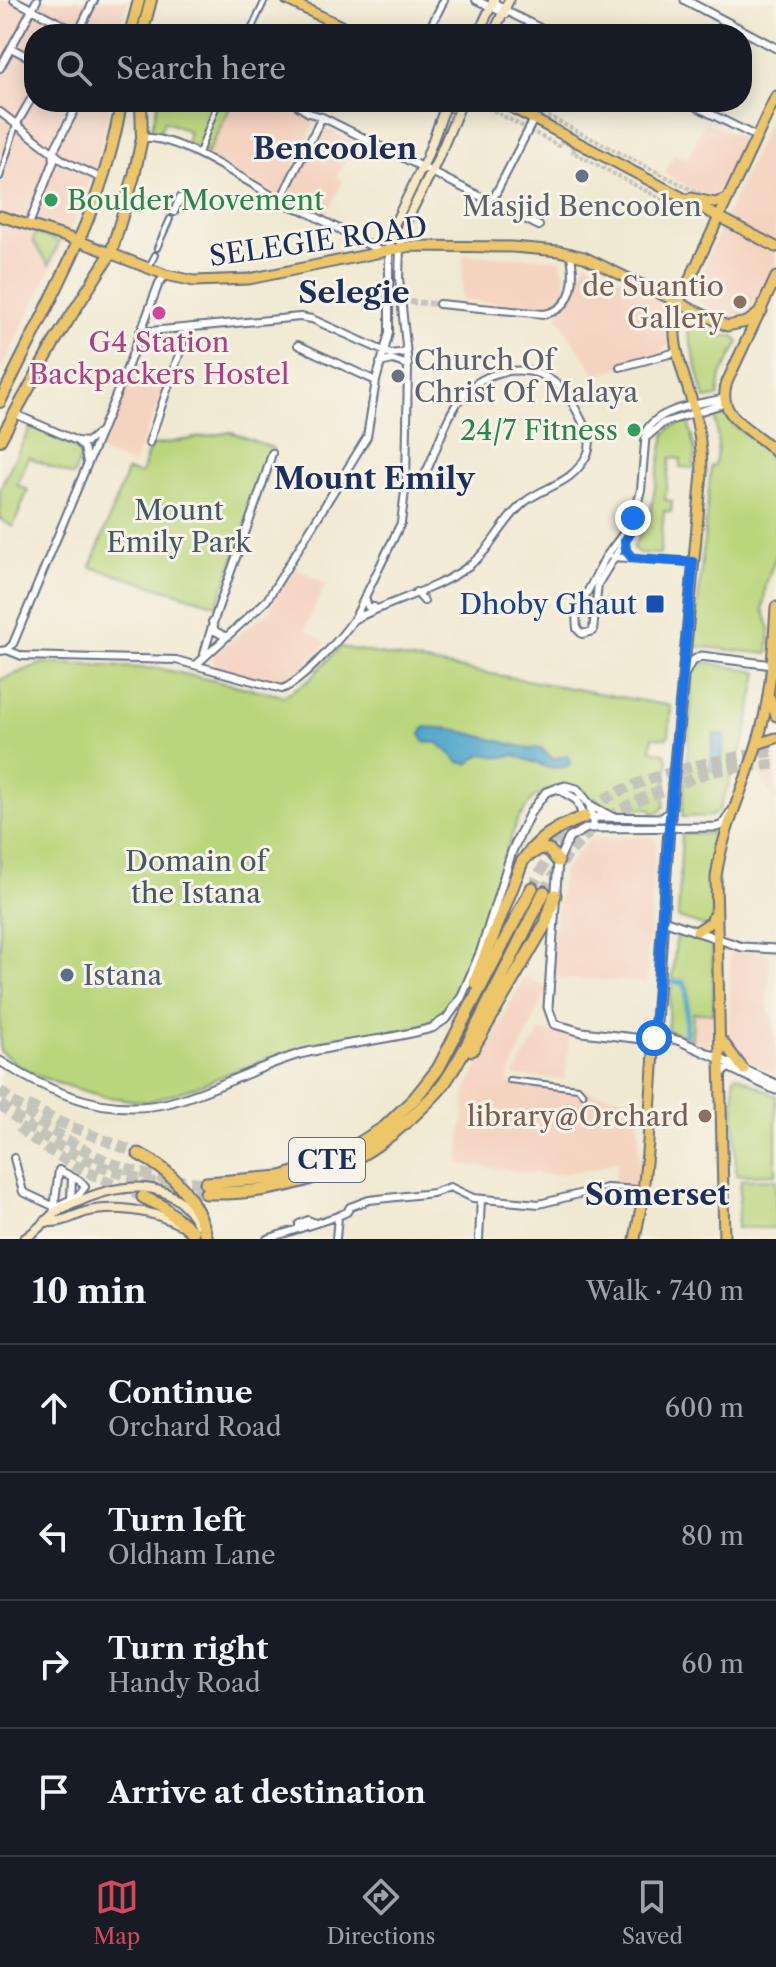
<!DOCTYPE html>
<meta charset="utf-8">
<style>
body{margin:0;font-family:"Libre Caslon Text",serif;background:#20242c;color:#f1f3f6}
.stop{position:absolute;width:24px;height:24px;margin:-18px;border:6px solid #1a73e8;border-radius:50%;background:#fff}
.stop.end{background:#1a73e8;border-color:#fff;box-shadow:0 2px 8px #0008}
.list{margin:0;padding:0;list-style:none}
h2{display:flex;justify-content:space-between;align-items:center;height:104px;margin:0;padding:0 32px;font-size:34px}
h2 small{font-size:26px;font-weight:400;color:#9ea1a6}
.list li{display:grid;grid-template-columns:52px 1fr auto;gap:24px;align-items:center;box-sizing:border-box;height:128px;padding:0 32px;border-top:2px solid #363941}
.list b{display:block;font-size:30px;white-space:nowrap}
.list p{margin:0;font-size:26px;white-space:nowrap;color:#9ea1a6}
.list em{font-size:26px;font-style:normal;color:#9ea1a6}
.icon{flex:none;width:44px;height:44px;fill:none;stroke:currentColor;stroke-width:2;stroke-linecap:round;stroke-linejoin:round}
.map{position:relative;flex:none;width:776px;height:1239px;overflow:hidden}
.search{position:absolute;background:#171b24;box-shadow:0 4px 20px #0003;left:24px;right:24px;top:24px;height:88px;display:flex;align-items:center;gap:20px;box-sizing:border-box;padding:0 28px;border-radius:32px;color:#9ea1a6;font-size:30px}
.sheet{height:616px;background:#171b24}
nav{display:flex;justify-content:space-around;align-items:center;box-sizing:border-box;height:112px;border-top:2px solid #363941;background:#171b24;font-size:22px;color:#9ea1a6}
nav a{display:grid;justify-items:center;gap:4px}
nav .on{color:#d1495b}
.map>svg:first-child{display:block}
.built{fill:#f5d3c1}
.green{fill:#bad67c;stroke:#6a826d;stroke-width:2}
.water{fill:#4ea5cb;stroke:#346a94;stroke-width:2}
.lines{fill:none;stroke-linecap:round;stroke-linejoin:round}
.canal{stroke:#4ea5cb;stroke-width:6}
.pedestrian-tunnel{stroke:#c5c4bb;stroke-width:4;stroke-dasharray:4 2;stroke-linecap:butt}
.minor-tunnel{stroke:#c5c4bb;stroke-width:6;stroke-dasharray:6 3;stroke-linecap:butt}
.motorway-tunnel{stroke:#c5c4bb;stroke-width:11;stroke-dasharray:11 5.5;stroke-linecap:butt}
.pedestrian-casing{stroke:#667087;stroke-width:8}
.minor-casing{stroke:#667087;stroke-width:10}
.tertiary-casing{stroke:#667087;stroke-width:11}
.secondary-casing{stroke:#667087;stroke-width:12}
.primary-casing{stroke:#667087;stroke-width:13}
.trunk-casing{stroke:#667087;stroke-width:14}
.motorway-casing{stroke:#667087;stroke-width:15}
.pedestrian{stroke:#fff;stroke-width:4}
.minor{stroke:#fff;stroke-width:6}
.tertiary{stroke:#fff;stroke-width:7}
.secondary{stroke:#f7e8c3;stroke-width:8}
.primary{stroke:#ecc669;stroke-width:9}
.trunk{stroke:#ecc669;stroke-width:10}
.motorway{stroke:#ecc669;stroke-width:11}
.route{stroke:#1a73e8;stroke-width:10}
.worship-dot{fill:#6b7280;stroke:#f7f3e8;stroke-width:3}
.leisure-dot{fill:#2e9e5b;stroke:#f7f3e8;stroke-width:3}
.education-dot{fill:#8d6e63;stroke:#f7f3e8;stroke-width:3}
.hotel-dot{fill:#d1479c;stroke:#f7f3e8;stroke-width:3}
.transit-dot{fill:#1a4fb4;stroke:#f7f3e8;stroke-width:3}
.service-dot{fill:#5c6f8a;stroke:#f7f3e8;stroke-width:3}
.labels{text-anchor:middle;dominant-baseline:central;stroke-width:6;stroke-linejoin:round;paint-order:stroke}
.shield{fill:#f7f3e8;stroke:#5d6a87;stroke-width:2}
.shield-label{font-size:26px;font-weight:bold;fill:#1b2f5e}
.leisure-label{font-size:28px;fill:#27864d;stroke:#f7f3e8;text-anchor:start}
.worship-label{font-size:28px;fill:#5b616d;stroke:#f7f3e8}
.street-label{font-size:28px;fill:#1b2f5e;stroke:#f7f3e8}
.education-label{font-size:28px;fill:#785e54;stroke:#f7f3e8;text-anchor:end}
.hotel-label{font-size:28px;fill:#b23c85;stroke:#f7f3e8}
.park-label{font-size:28px;fill:#435966;stroke:#f7f3e8}
.transit-label{font-size:28px;fill:#164399;stroke:#f7f3e8;text-anchor:end}
.service-label{font-size:28px;fill:#4e5e75;stroke:#f7f3e8;text-anchor:start}
.neighbourhood-label{font-size:30px;font-weight:bold;fill:#1b2f5e;stroke:#f7f3e8}
</style>
<div class="map">
<svg width="776" height="1239" viewBox="0 0 776 1239">
<rect width="100%" height="100%" fill="#f7f3e8"/>
<filter id="ink" filterUnits="userSpaceOnUse"><feTurbulence type="fractalNoise" baseFrequency=".0125" numOctaves="2"/><feDisplacementMap in="SourceGraphic" scale="16" xChannelSelector="R" yChannelSelector="G"/><feConvolveMatrix kernelMatrix="1 2 1 2 8 2 1 2 1" color-interpolation-filters="sRGB"/></filter>
<filter id="wash" filterUnits="userSpaceOnUse"><feTurbulence type="fractalNoise" baseFrequency=".006" numOctaves="4" result="noise"/><feDisplacementMap in="SourceGraphic" scale="32" xChannelSelector="R" yChannelSelector="G"/><feGaussianBlur stdDeviation="1.8" result="paint"/><feColorMatrix in="noise" values="0 0 0 0 0 0 0 0 0 0 0 0 0 0 0 0 0 1.4 0 .05"/><feComposite in="paint" operator="in"/></filter>
<g filter="url(#wash)">
<rect width="100%" height="100%" fill="#f0e9d2"/>
<path class="built" d="M0 0H129L118 34H34V102H111L97 162 73 224 0 372Z
M220 102H286L317 117 279 197 200 155Z
M776 104V265L748 313 736 320 730 319 694 298 693 290Z
M705 121 744 140 719 194 715 198 708 197 664 174 674 154 688 159Z
M328 130 354 143 337 177 343 181 326 214 293 197 291 191 321 132Z
M464 255 561 259 568 293 546 308 461 300Z
M587 262 664 298 674 306 668 330 670 343 660 352 597 376 557 317Z
M129 368 168 377 134 465 95 450Z
M292 567 328 584 324 586 305 629 326 642 287 685 280 686 215 666 212 661 215 653 269 611Z
M776 750V802L757 772 763 755Z
M634 836 652 837 656 842 646 982 547 978 563 871 589 839Z
M735 949 766 954 770 959 767 1002 776 1041V1075L741 1057 733 1051 729 1043 730 953Z
M524 976 548 988 508 1077 507 1083 576 1089 637 1100 640 1161 637 1186H614L618 1160 599 1168 552 1175 459 1164 465 1092Z
M692 1013H714L713 1040 705 1047 692 1040Z
M540 1031 570 1032 565 1079 514 1076Z"/>
<path class="green" d="M158 102H230L229 110 207 154 186 143 189 131 164 121 159 134 151 131Z
M36 233 59 242 49 265 33 241Z
M695 322 722 336H734L739 342 721 375 718 397 705 399 688 333 689 327Z
M727 414 733 425 768 451 776 466V556L766 584 763 609 770 629 768 654 694 646 711 466 715 465 718 446 715 415Z
M688 421 695 451 693 468 680 467 681 459 670 458 665 500 672 501 671 512 664 511 660 554 639 553 633 548 650 515 665 434 671 427Z
M31 426 76 448 82 455 73 476 28 457 17 485 28 490 13 527 0 519V488Z
M231 432 273 448 258 497 217 605 91 567 127 471 141 474 150 446Z
M340 647 671 706 669 735 666 738 653 737 651 750 665 753 668 761 664 806 661 811 652 814 651 808 582 811 574 796 549 789 533 798 517 821 457 994 443 1015 412 1029 314 1044 268 1058 187 1090 146 1102 102 1096 57 1083 24 1070 0 1051V680L43 663 161 669 283 696 307 682Z
M703 662 758 672 746 735 719 811 711 816 682 817 691 711 692 676 696 667Z
M682 833 719 834 712 865 713 929 678 918Z
M677 931 710 940 712 944 714 1013H693L692 1040 667 1030Z
M737 1075 776 1096V1174L736 1175 734 1076Z
M776 1179V1228H737L741 1180Z"/>
<path class="water" d="M425 727 453 729 530 749 541 748 553 759 567 755 571 763 566 767 549 768 514 755 501 757 482 754 468 764 459 762 438 743 424 742 421 734Z
M714 734 725 735 721 771H709Z"/>
<g class="lines">
<path class="canal" d="M674 981 683 983 687 990 686 1035"/>
</g>
</g>
<g filter="url(#ink)">
<g class="lines">
<path class="pedestrian-tunnel" d="M471 102 481 104 559 146 562 141 575 148 573 152 691 215 702 195 520 102"/>
<path class="minor-tunnel" d="M410 302 439 304"/>
<path class="motorway-tunnel" d="M532 888C545 863 558 836 579 817 623 778 719 758 776 751
M544 892C575 834 613 808 674 786 689 780 705 772 721 770 739 767 758 766 776 764
M0 1091C40 1125 93 1161 144 1174 164 1180 185 1181 206 1183
M0 1104C54 1154 133 1184 206 1193
M28 1105 57 1121 139 1154
M19 1127C55 1159 99 1178 143 1197"/>
<defs>
<path id="pedestrian" d="M249 34 265 0
M199 153 218 102
M0 177 16 125
M157 248 170 219
M149 267 155 255
M509 1080 578 1088 583 1094
M583 1193 607 1187 639 1189"/>
<path id="minor" d="M14 0 81 34
M476 0 506 14
M492 1 514 15 552 34
M78 33 94 0
M427 34 444 0
M11 48 34 60
M0 68 37 0
M292 102 309 113 322 117 539 226
M687 102 757 137
M0 112 64 161 103 179
M16 125 34 94
M142 138C180 134 254 187 290 206L303 210 380 251
M53 152 79 102
M280 201 322 117
M492 201 534 119
M174 212 180 198
M30 222 54 161 53 152
M439 304 544 314C575 309 576 277 570 252
M140 332 300 317 312 319 390 354 407 352
M298 345 376 381
M380 363 393 360 408 365
M620 367 677 352
M15 414 77 441 84 448 87 462
M648 436 663 423 726 403
M77 441 87 442 98 433
M149 443 188 328
M633 520 605 558 576 614 577 629 582 634 593 631 598 584 635 524 633 520 641 490 646 431C659 407 702 404 725 398
M613 557 693 562
M416 592 424 601
M374 607H368L365 597 401 523 406 483 408 365 399 278 400 247
M355 619C389 602 441 588 470 565 493 548 503 519 526 501 549 484 571 485 587 455 593 443 588 432 582 421 575 407 567 391 554 382 529 363 491 369 469 389 445 411 438 452 422 480L406 483
M212 622 215 631 226 637
M7 650 22 656 176 660 282 689C301 683 342 637 354 619 358 613 361 604 365 597
M0 651 7 650 13 644 126 371 159 283 166 275
M204 654C222 585 253 521 272 453
M197 664 267 600 367 437 376 381 389 333V250
M14 1158 23 1192 55 1207
M71 1199 72 1178
M53 1216 59 1170 80 1181 85 1187 78 1196 55 1207
M299 1228V1224L308 1220 315 1223
M267 1239 338 1216 347 1212 350 1207 369 1200 433 1193 450 1187 473 1198 539 1204 583 1193
M336 1239 338 1216
M479 1239 481 1199"/>
<path id="tertiary" d="M685 0 776 48
M685 673 691 662 701 656 773 665
M557 788 577 800 584 818
M590 805 612 817
M730 813 723 825 717 827 587 828 569 838 558 861 548 1007 554 1024 582 1032 643 1039 666 1037 680 1041 776 1084
M590 817 663 818 670 811
M663 920 742 947 776 949
M0 1061C49 1093 108 1117 168 1103 213 1092 255 1067 300 1054 343 1043 389 1040 432 1028L447 1018 461 998 481 951 512 851 530 813 546 792 565 786 577 789 590 805 594 828
M721 1074 728 1067 776 1090"/>
<path id="secondary" d="M478 34 494 0
M493 34 509 0
M400 247 407 220 436 163 462 102
M389 249 392 229 426 159 447 102
M49 1222C62 1223 73 1216 85 1212 114 1205 152 1210 179 1224
M24 1239C35 1232 43 1224 52 1215 57 1210 68 1206 75 1203 116 1184 172 1174 198 1224"/>
<path id="primary" d="M287 0 358 34
M501 102 776 247
M691 198 715 203 727 199
M0 216 79 241 166 275 194 281 249 279 411 246 512 247 559 251 584 257 727 326 747 322 762 311
M776 277 727 382C714 420 758 430 776 453
M770 698 776 716
M757 744 776 738
M697 931 711 922 716 910
M723 1042 744 1070
M635 1239 642 1202 648 1142 669 828 702 473C702 449 699 428 693 405 683 371 667 337 679 302L776 96
M724 1239 716 877C722 832 743 790 756 747 771 701 773 654 776 607"/>
<path id="trunk" d="M130 34 139 0
M142 34 151 0
M0 402C46 305 105 210 121 102
M0 440 55 341 111 253 134 176 142 138 141 102"/>
<path id="motorway" d="M531 854 540 848 549 850 558 861
M475 982 522 862C538 838 557 827 584 817
M472 1050 546 923 555 895
M139 1154C174 1172 198 1201 207 1239
M206 1183 281 1177 310 1168 347 1151 385 1127 415 1098 438 1069 532 888
M206 1193C289 1195 356 1170 416 1113 426 1103 438 1093 445 1082 460 1060 472 1036 484 1012 504 973 524 933 544 892
M143 1197 162 1206 193 1232"/>
</defs>
<use href="#pedestrian" class="pedestrian-casing"/>
<use href="#minor" class="minor-casing"/>
<use href="#tertiary" class="tertiary-casing"/>
<use href="#secondary" class="secondary-casing"/>
<use href="#primary" class="primary-casing"/>
<use href="#trunk" class="trunk-casing"/>
<use href="#motorway" class="motorway-casing"/>
<use href="#pedestrian" class="pedestrian"/>
<use href="#minor" class="minor"/>
<use href="#tertiary" class="tertiary"/>
<use href="#secondary" class="secondary"/>
<use href="#primary" class="primary"/>
<use href="#trunk" class="trunk"/>
<use href="#motorway" class="motorway"/>
</g>
</g>
<g class="lines" filter="url(#ink)">
<path class="route" d="M633 518 634 527 625 541 626 550 632 558 693 562 669 828 654 1038"/>
</g>
<g class="worship-dot">
<circle cx="582" cy="176" r="8"/>
<circle cx="398" cy="376" r="8"/>
</g>
<g class="leisure-dot">
<circle cx="51" cy="200" r="8"/>
<circle cx="634" cy="430" r="8"/>
</g>
<g class="education-dot">
<circle cx="740" cy="302" r="8"/>
<circle cx="705" cy="1116" r="8"/>
</g>
<circle class="hotel-dot" cx="159" cy="313" r="8"/>
<rect class="transit-dot" x="645" y="594" width="20" height="20" rx="4"/>
<circle class="service-dot" cx="67" cy="975" r="8"/>
<g class="labels">
<rect class="shield" x="289" y="1138" width="76" height="44" rx="6"/>
<g class="shield-label">
<text x="327" y="1160">CTE</text>
</g>
<g class="leisure-label">
<text x="67" y="200">Boulder Movement</text>
<text x="618" y="430" text-anchor="end">24/7 Fitness</text>
</g>
<g class="worship-label">
<text x="582" y="206">Masjid Bencoolen</text>
<text x="414" y="360" text-anchor="start">Church Of<tspan x="414" dy="32">Christ Of Malaya</tspan></text>
</g>
<g class="street-label">
<text transform="translate(318 241) rotate(-8)">SELEGIE ROAD</text>
</g>
<g class="education-label">
<text x="724" y="286">de Suantio<tspan x="724" dy="32">Gallery</tspan></text>
<text x="689" y="1116">library@Orchard</text>
</g>
<g class="hotel-label">
<text x="159" y="342">G4 Station<tspan x="159" dy="32">Backpackers Hostel</tspan></text>
</g>
<g class="park-label">
<text x="179" y="510">Mount<tspan x="179" dy="32">Emily Park</tspan></text>
<text x="196" y="861">Domain of<tspan x="196" dy="32">the Istana</tspan></text>
</g>
<g class="transit-label">
<text x="637" y="604">Dhoby Ghaut</text>
</g>
<g class="service-label">
<text x="83" y="975">Istana</text>
</g>
<g class="neighbourhood-label">
<text x="335" y="148">Bencoolen</text>
<text x="354" y="292">Selegie</text>
<text x="374" y="478">Mount Emily</text>
<text x="657" y="1194">Somerset</text>
</g>
</g>
</svg>
<div class="stop" style="left:654px;top:1038px"></div>
<div class="stop end" style="left:633px;top:518px"></div>
<div class="search"><svg class="icon" aria-label="search" viewBox="0 0 24 24"><circle cx="10" cy="10" r="6"/><path d="M15 15l6 6"/></svg>Search here</div>
</div>
<section class="sheet">
<h2>10 min<small>Walk · 740 m</small></h2>
<ul class="list">
<li><svg class="icon" aria-label="ahead" viewBox="0 0 24 24"><path d="M12 20V5M6 11l6-6 6 6"/></svg><div><b>Continue</b><p>Orchard Road</p></div><em>600 m</em></li>
<li><svg class="icon" aria-label="left" viewBox="0 0 24 24"><path d="M17 20v-9H6M10 6l-5 5 5 5"/></svg><div><b>Turn left</b><p>Oldham Lane</p></div><em>80 m</em></li>
<li><svg class="icon" aria-label="right" viewBox="0 0 24 24"><path d="M7 20v-9h11M14 6l5 5-5 5"/></svg><div><b>Turn right</b><p>Handy Road</p></div><em>60 m</em></li>
<li><svg class="icon" aria-label="arrive" viewBox="0 0 24 24"><path d="M6 21V4h12l-3 4 3 4H6"/></svg><div><b>Arrive at destination</b></div></li>
</ul>
</section>
<nav>
<a class="on"><svg class="icon" aria-label="map" viewBox="0 0 24 24"><path d="M3 6l6-2 6 2 6-2v14l-6 2-6-2-6 2zM9 4v14M15 6v14"/></svg>Map</a>
<a><svg class="icon" aria-label="directions" viewBox="0 0 24 24"><path d="M12 3l9 9-9 9-9-9zM9 14v-3h6M13 9l2 2-2 2"/></svg>Directions</a>
<a><svg class="icon" aria-label="saved" viewBox="0 0 24 24"><path d="M7 4h10v16l-5-4-5 4z"/></svg>Saved</a>
</nav>
